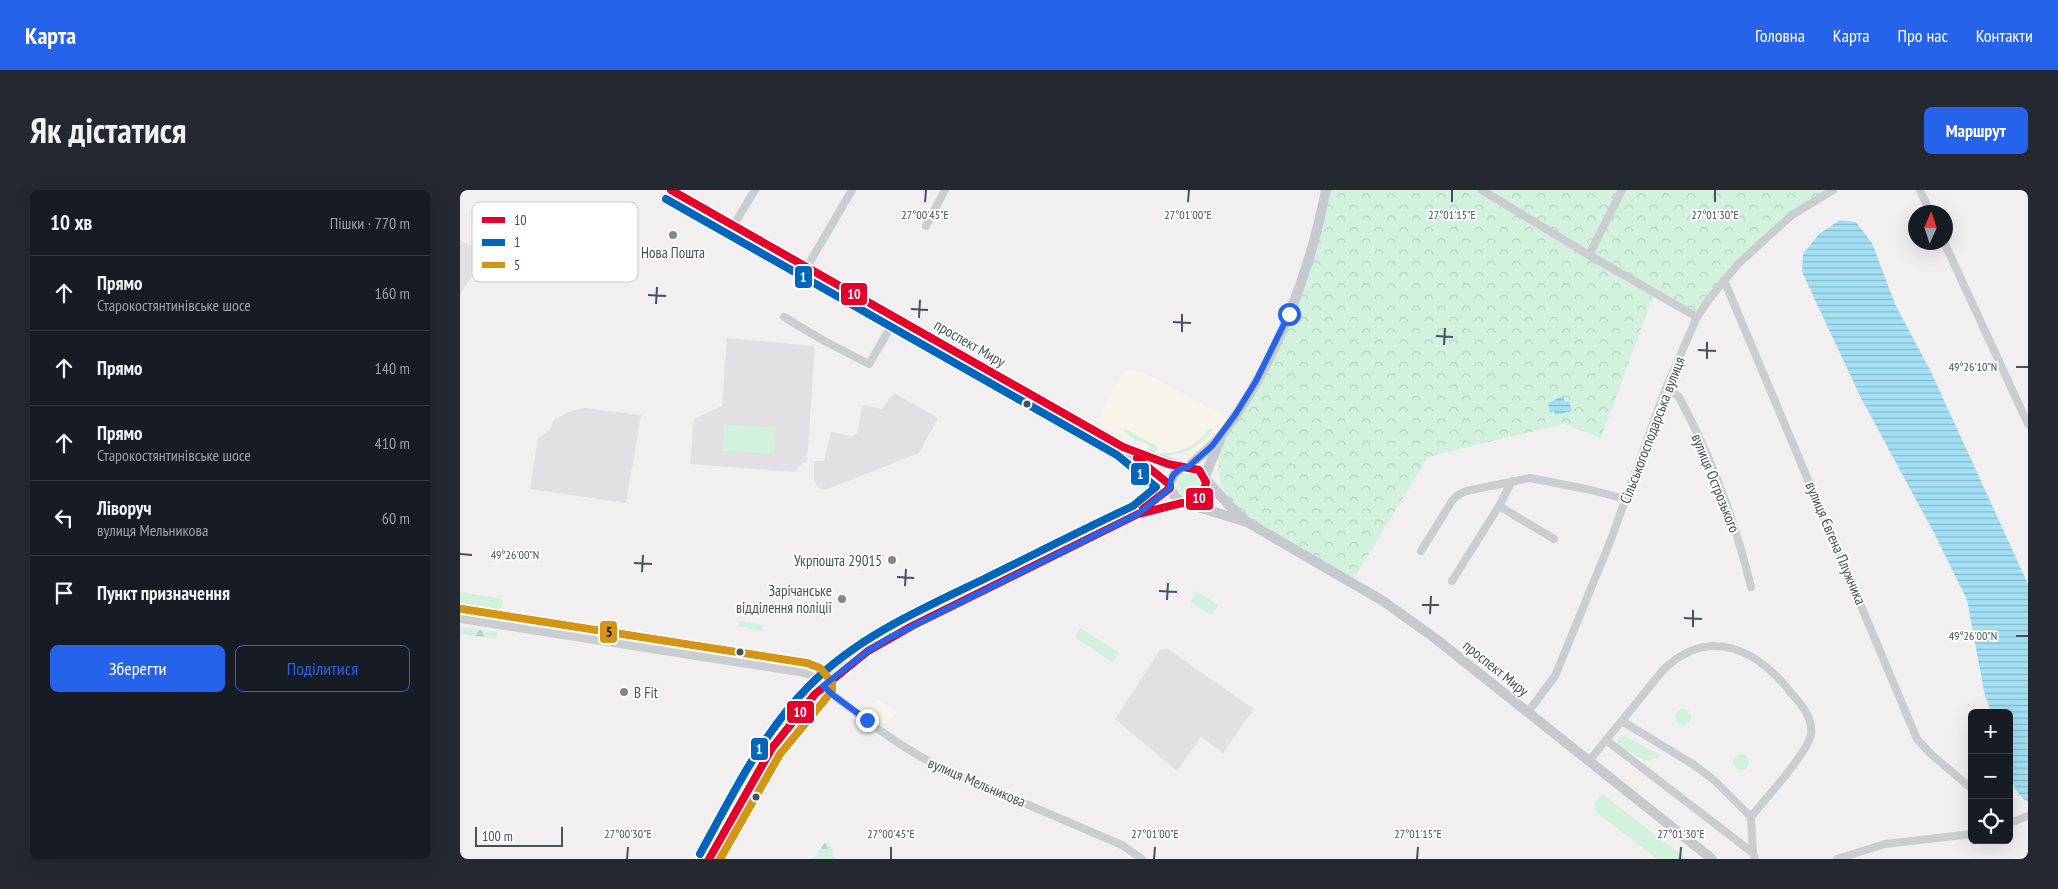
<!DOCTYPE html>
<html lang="uk">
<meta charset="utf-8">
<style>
body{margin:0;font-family:"PT Sans Narrow",sans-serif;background:#242831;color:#f1f3f6}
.controls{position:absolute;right:15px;bottom:15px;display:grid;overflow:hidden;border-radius:8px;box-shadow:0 5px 20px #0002}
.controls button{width:45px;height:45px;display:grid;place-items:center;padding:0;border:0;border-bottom:1px solid #363941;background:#171b24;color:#f1f3f6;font:25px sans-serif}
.compass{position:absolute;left:1448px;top:15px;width:45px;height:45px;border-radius:50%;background:#171b24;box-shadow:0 5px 20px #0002;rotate:3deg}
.scale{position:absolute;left:15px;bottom:12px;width:88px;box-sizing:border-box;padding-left:5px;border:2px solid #45515e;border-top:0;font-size:14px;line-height:18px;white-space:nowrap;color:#45515e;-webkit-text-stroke:4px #fff;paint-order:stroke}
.stop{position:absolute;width:15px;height:15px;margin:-11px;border:4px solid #2563eb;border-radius:50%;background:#fff}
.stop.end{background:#2563eb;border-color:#fff;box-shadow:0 1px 5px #0008}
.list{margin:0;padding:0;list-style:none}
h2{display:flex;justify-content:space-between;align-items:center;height:65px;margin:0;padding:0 20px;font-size:21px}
h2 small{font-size:16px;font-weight:400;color:#9ea1a6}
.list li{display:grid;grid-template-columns:32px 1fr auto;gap:15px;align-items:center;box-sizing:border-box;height:75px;padding:0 20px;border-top:1px solid #363941}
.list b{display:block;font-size:19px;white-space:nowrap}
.list p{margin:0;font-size:16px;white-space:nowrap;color:#9ea1a6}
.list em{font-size:16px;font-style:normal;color:#9ea1a6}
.actions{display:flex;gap:10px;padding:15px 20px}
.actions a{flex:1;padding:11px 0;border:1px solid #2563eb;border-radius:8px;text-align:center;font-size:18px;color:#2563eb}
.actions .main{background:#2563eb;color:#fff}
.icon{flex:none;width:28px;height:28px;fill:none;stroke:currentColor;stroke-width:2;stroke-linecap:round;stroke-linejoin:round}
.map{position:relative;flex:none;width:1568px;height:669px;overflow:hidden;border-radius:8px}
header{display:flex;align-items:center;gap:30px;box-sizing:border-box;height:70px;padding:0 25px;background:#2563eb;color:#fff}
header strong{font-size:24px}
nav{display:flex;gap:28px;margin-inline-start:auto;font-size:18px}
.intro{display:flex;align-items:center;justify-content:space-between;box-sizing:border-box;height:120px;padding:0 30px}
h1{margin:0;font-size:35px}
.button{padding:12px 22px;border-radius:8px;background:#2563eb;color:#fff;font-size:18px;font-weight:700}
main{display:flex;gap:30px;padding:0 30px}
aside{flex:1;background:#171b24;border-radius:8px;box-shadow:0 5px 20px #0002}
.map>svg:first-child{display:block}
.commercial{fill:#f8f4ea}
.education{fill:#e2e0e2}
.grass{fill:#d2f2de}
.forest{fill:url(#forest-firs)}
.park{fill:url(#park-crowns)}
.water{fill:url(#water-rules)}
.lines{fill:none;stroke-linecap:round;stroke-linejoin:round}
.minor{stroke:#cbced1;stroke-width:8}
.major{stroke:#c6cacf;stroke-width:10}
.bus-1-casing{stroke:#fff;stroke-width:11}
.bus-2-casing{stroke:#fff;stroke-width:11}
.bus-3-casing{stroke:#fff;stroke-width:11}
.bus-1{stroke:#e4002b;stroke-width:8}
.bus-2{stroke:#0065bd;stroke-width:8}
.bus-3{stroke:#d39513;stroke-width:8}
.route{stroke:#2563eb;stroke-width:6}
.ticks{fill:none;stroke:#45515e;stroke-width:2}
.poi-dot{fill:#818891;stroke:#fff;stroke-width:2}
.bus-dot{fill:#45515e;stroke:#fff;stroke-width:2}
.labels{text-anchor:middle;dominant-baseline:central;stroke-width:4;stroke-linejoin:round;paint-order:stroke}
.poi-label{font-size:15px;fill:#45515e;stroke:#fff;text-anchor:end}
.street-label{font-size:15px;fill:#45515e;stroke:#fff}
.key{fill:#fff;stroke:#c7cbcf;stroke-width:1}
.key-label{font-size:14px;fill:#45515e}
.ticks-label{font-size:12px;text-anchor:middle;fill:#45515e;stroke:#fff;stroke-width:4;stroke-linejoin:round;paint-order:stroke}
.line-badge{stroke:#fff;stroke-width:2}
.badge-label{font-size:14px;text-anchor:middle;font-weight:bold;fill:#fff}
.pale-badge-label{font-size:14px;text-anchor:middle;font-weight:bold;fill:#111}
</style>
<header>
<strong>Карта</strong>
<nav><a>Головна</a><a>Карта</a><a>Про нас</a><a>Контакти</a></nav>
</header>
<div class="intro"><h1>Як дістатися</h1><a class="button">Маршрут</a></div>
<main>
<aside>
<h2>10 хв<small>Пішки · 770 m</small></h2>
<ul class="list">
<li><svg class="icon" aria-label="ahead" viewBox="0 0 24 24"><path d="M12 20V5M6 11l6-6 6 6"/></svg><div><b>Прямо</b><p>Старокостянтинівське шосе</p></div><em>160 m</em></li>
<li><svg class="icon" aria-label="ahead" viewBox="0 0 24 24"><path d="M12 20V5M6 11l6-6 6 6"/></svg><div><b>Прямо</b></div><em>140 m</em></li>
<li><svg class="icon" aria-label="ahead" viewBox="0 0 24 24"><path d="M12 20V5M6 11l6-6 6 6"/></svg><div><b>Прямо</b><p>Старокостянтинівське шосе</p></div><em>410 m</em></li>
<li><svg class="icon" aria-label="left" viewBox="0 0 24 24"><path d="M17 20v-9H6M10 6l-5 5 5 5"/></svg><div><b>Ліворуч</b><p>вулиця Мельникова</p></div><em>60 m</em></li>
<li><svg class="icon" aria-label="arrive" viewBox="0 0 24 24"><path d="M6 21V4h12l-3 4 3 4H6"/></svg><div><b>Пункт призначення</b></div></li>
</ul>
<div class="actions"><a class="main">Зберегти</a><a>Поділитися</a></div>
</aside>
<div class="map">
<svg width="1568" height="669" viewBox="0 0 1568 669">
<defs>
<pattern id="forest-firs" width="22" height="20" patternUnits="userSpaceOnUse" patternTransform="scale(1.25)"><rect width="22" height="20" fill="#d2f2de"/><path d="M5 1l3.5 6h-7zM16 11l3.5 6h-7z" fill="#b6d1c1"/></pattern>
<pattern id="park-crowns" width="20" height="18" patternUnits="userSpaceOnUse" patternTransform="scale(1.25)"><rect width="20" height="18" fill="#d2f2de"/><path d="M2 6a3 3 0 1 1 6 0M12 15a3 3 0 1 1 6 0" fill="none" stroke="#b6d1c1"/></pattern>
<pattern id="water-rules" width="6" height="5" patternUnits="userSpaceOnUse" patternTransform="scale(1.25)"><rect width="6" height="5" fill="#a3e0f3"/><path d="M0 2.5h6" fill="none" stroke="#87b8c8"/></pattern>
</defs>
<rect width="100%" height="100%" fill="#f1efef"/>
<path class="commercial" d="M664 180 685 183 769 229 750 254 732 262 711 266 697 265 635 232Z
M418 509 433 519 436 523 425 534 406 520Z"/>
<path class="education" d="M0 50 26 63 0 105Z
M267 148 355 156 347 272 342 273 335 282 230 274 234 229 262 216Z
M434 203 478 228 459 263 365 300 358 298 354 290V271H364L371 242 392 246 398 242 402 215 422 219Z
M125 218 181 225 166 313 70 299 78 248 90 240 94 230 108 222Z
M705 459H708L794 519 763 563 741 547 717 581 655 529 700 460Z"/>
<path class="grass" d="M264 234 316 238 314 264 262 261Z
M750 238 753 240C740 256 723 268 700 265L701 262C721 265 739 253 750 238Z
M665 239 698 257 695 264 689 261 691 257 678 250 675 254 673 253 675 249 663 242Z
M717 295a12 12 0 1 1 24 0a12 12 0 1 1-24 0Z
M736 401 758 415 752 425 730 412Z
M0 402 43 409 41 420 0 413Z
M0 418 41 424 40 431 0 425Z
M279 431 303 435 302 441 278 436Z
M621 438 659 463 652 472 615 447Z
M1215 527a8 8 0 1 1 16 0a8 8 0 1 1-16 0Z
M1162 545 1201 565 1198 568 1184 571 1157 554V548Z
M1273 572a8 8 0 1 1 16 0a8 8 0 1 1-16 0Z
M1142 604 1227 669H1197L1136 622 1134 619 1135 612Z"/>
<path class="forest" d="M0 436 37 442 36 449 0 444Z
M366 651 372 658 375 669H353Z"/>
<path class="park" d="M868 0H1365L1368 4 1331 23 1236 124 1195 101 1141 248 1103 234 968 267 893 390C871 377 849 364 827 351 780 324 742 305 766 244L820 149Z"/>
<path class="water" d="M1380 30 1396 32 1412 53 1435 114 1472 184 1568 394V612C1541 596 1549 549 1549 523H1532L1525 506 1507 410 1474 343 1401 208 1342 82 1343 64 1359 44Z
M1103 206 1105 212 1109 211 1112 221 1095 225 1094 221 1090 222 1088 213Z"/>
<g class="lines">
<path class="minor" d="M1022 0 1129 65 1237 127
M1460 0 1470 22
M273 36 295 0
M466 36 485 0
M1484 52 1568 234
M1129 65 1162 0
M347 77 392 0
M1264 90 1457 549 1472 565 1512 599
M324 127 366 152 409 174 436 128
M1206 198 1219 207C1251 266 1275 331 1291 397
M1039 316 1094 349
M961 361 992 311 998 305 1006 301 1070 288 1131 300 1165 309
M992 391 1039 316 1052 291
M0 429 345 483C359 488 366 500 378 509 411 534 443 559 480 577L662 655 682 669
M1068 522 1095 486 1150 352 1206 198 1237 127 1250 108 1278 74 1332 25 1373 0
M1162 531 1234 575 1254 590 1291 627 1293 663
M1146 550 1293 663 1295 669
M1129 571 1204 479C1250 435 1298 460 1332 504 1342 515 1353 528 1351 544 1348 563 1304 610 1291 627
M1549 633 1568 626
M1377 669 1425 654 1512 644"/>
<path class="major" d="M211 0 663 257 710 295
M672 261 724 277
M711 295a18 18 0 1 1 36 0a18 18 0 1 1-36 0Z
M728 277C740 266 754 255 764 242 815 174 850 83 866 0
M745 286 760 250
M746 290 769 315 784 329
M728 314 787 332 923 411 976 449 1252 669
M681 323 722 313
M249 669C281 612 310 552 355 504 397 459 457 433 511 406 567 379 622 351 678 324L710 298"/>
<defs>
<path id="bus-1" d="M211 0 663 257 708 274 739 280 746 292 743 305 736 312 722 313 678 324 452 436 408 461 355 504 312 558 249 669
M677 268 710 295V298L683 319"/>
<path id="bus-2" d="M206 9 657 265 696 297 673 316C624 339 575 364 526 388 464 418 398 446 349 496 302 543 272 606 240 664"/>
<path id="bus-3" d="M2 419 347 473 360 478 372 492V501L320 564 260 669"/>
</defs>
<use href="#bus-1" class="bus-1-casing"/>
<use href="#bus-2" class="bus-2-casing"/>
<use href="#bus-3" class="bus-3-casing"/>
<use href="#bus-1" class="bus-1"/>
<use href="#bus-2" class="bus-2"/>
<use href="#bus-3" class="bus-3"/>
</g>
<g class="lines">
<path class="route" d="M407 530 373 505 363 496 408 461 429 448 678 324 710 298C710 286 716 279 728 277L752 256 775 225 796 191 829 124"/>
</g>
<path class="ticks" d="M465 12 466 0M728 12 729 0M992 12V0M1255 12V0M188 105 206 106M196 114 197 97M451 119 468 120M459 128 460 110M713 132 731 133M722 142V124M976 146 993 147M984 155 985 138M1238 160 1256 161M1247 169V152M1556 177H1568M0 364 12 365M174 373 192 374M182 382 183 365M437 387 454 388M445 396 446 379M699 401 717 402M707 410 708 393M962 415H979M970 424 971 406M1224 428 1242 429M1233 437V420M1556 446H1568M167 669 168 657M431 669V657M694 669 695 657M957 669 958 657M1220 669 1221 657"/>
<g class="poi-dot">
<circle cx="213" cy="45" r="5"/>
<circle cx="432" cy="370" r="5"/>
<circle cx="382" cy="409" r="5"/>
<circle cx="164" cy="502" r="5"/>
</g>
<g class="bus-dot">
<circle cx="567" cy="214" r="4.5"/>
<circle cx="280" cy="462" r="4.5"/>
<circle cx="296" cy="607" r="4.5"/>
</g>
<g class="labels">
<g class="poi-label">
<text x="213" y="62" text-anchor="middle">Нова Пошта</text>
<text x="422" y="370">Укрпошта 29015</text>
<text x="372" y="400">Зарічанське<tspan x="372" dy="17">відділення поліції</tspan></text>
<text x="174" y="502" text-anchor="start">B Fit</text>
</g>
<g class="street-label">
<text transform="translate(510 153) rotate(30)">проспект Миру</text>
<text transform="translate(1192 240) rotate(-69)">Сільськогосподарська вулиця</text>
<text transform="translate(1256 293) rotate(68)">вулиця Острозького</text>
<text transform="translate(1376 353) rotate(67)">вулиця Євгена Плужника</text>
<text transform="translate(1036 478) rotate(39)">проспект Миру</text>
<text transform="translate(517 592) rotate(23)">вулиця Мельникова</text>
</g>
</g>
<rect x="12" y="12" width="166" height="80" rx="8" class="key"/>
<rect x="22" y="27" width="23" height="6" fill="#e4002b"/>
<rect x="22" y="49" width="23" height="7" fill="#0065bd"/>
<rect x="22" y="72" width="23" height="6" fill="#d39513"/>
<g class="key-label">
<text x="54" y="35">10</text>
<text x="54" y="57">1</text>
<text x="54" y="80">5</text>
</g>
<g class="ticks-label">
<text x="465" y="29">27°00'45"E</text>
<text x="728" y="29">27°01'00"E</text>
<text x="992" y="29">27°01'15"E</text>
<text x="1255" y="29">27°01'30"E</text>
<text x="1513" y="181">49°26'10"N</text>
<text x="55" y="369">49°26'00"N</text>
<text x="1513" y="450">49°26'00"N</text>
<text x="168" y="648">27°00'30"E</text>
<text x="431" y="648">27°00'45"E</text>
<text x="695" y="648">27°01'00"E</text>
<text x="958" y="648">27°01'15"E</text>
<text x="1221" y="648">27°01'30"E</text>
</g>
<g class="line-badge">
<rect x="334" y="75" width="19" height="24" rx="5" fill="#0065bd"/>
<rect x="380" y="92" width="28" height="24" rx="5" fill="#e4002b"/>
<rect x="670" y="272" width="20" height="24" rx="5" fill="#0065bd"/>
<rect x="725" y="297" width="29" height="24" rx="5" fill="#e4002b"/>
<rect x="139" y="430" width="19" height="24" rx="5" fill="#d39513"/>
<rect x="326" y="510" width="29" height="24" rx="5" fill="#e4002b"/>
<rect x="290" y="547" width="19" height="24" rx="5" fill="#0065bd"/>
</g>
<g class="badge-label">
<text x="343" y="92">1</text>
<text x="394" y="109">10</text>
<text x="680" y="289">1</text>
<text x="739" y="313">10</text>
<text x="340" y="527">10</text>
<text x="299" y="564">1</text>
</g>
<g class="pale-badge-label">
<text x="149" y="447">5</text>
</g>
</svg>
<div class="controls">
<button>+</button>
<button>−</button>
<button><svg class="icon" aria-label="locate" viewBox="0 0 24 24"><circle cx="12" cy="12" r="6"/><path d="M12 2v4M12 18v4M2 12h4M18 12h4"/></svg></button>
</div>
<svg class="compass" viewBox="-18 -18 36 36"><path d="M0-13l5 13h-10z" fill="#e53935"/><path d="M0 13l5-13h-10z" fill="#9ea1a6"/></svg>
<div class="scale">100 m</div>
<div class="stop" style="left:829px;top:124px"></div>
<div class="stop end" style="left:407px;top:530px"></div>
</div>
</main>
